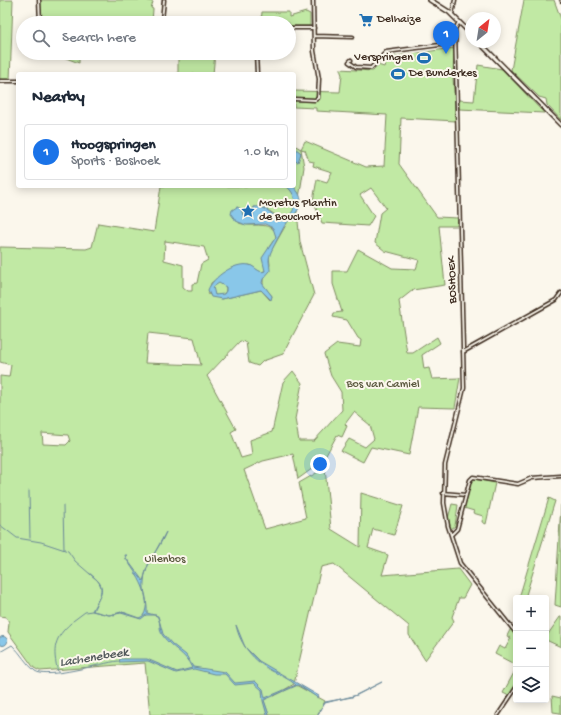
<!DOCTYPE html>
<meta charset="utf-8">
<style>
body{margin:0;font-family:"Gochi Hand",sans-serif;background:#f6f6f7;color:#1f2937}
.controls{position:absolute;right:12px;bottom:12px;display:grid;overflow:hidden;border-radius:4px;box-shadow:0 2px 10px #0003}
.controls button{width:36px;height:36px;display:grid;place-items:center;padding:0;border:0;border-bottom:1px solid #e0e1e3;background:#fff;color:#1f2937;font:20px sans-serif}
.compass{position:absolute;left:465px;top:12px;width:36px;height:36px;border-radius:50%;background:#fff;box-shadow:0 2px 10px #0003;rotate:30deg}
.you{position:absolute;left:320px;top:464px;width:14px;height:14px;margin:-10px;border:3px solid #fff;border-radius:50%;background:#1a73e8;box-shadow:0 0 0 6px #1a73e833}
.badge{display:grid;place-items:center;width:26px;height:26px;border-radius:50%;background:#1a73e8;color:#fff;font-size:13px;font-weight:700}
.pin{position:absolute;translate:-50% -33px;filter:drop-shadow(0 1px 2px #0008)}
.pin::after{content:'';position:absolute;top:21px;width:14px;height:12px;background:inherit;clip-path:polygon(0 0,100% 0,50% 100%)}
.list{margin:0;padding:0;list-style:none}
h2{display:flex;justify-content:space-between;align-items:center;height:52px;margin:0;padding:0 16px;font-size:17px}
h2 small{font-size:13px;font-weight:400;color:#747a83}
.list li{display:grid;grid-template-columns:26px 1fr auto;gap:12px;align-items:center;box-sizing:border-box;height:56px;margin:0 8px 8px;padding:0 8px;border:1px solid #e0e1e3;border-radius:4px}
.list b{display:block;font-size:15px;white-space:nowrap}
.list p{margin:0;font-size:13px;white-space:nowrap;color:#747a83}
.list em{font-size:13px;font-style:normal;color:#747a83}
.icon{flex:none;width:22px;height:22px;fill:none;stroke:currentColor;stroke-width:2;stroke-linecap:round;stroke-linejoin:round}
.map{position:relative;flex:none;width:561px;height:715px;overflow:hidden}
.search{position:absolute;background:#fff;box-shadow:0 2px 10px #0003;left:16px;top:16px;width:280px;height:44px;display:flex;align-items:center;gap:10px;box-sizing:border-box;padding:0 14px;border-radius:22px;color:#747a83;font-size:15px}
.panel{position:absolute;background:#fff;box-shadow:0 2px 10px #0003;left:16px;top:72px;width:280px;height:116px;border-radius:4px}
.map>svg:first-child{display:block}
.green{fill:#c1e9a4;stroke:#7e8a61;fill-rule:evenodd}
.water{fill:#89c7e9;stroke:#6a8898;fill-rule:evenodd}
.lines{fill:none;stroke-linecap:round;stroke-linejoin:round}
.stream{stroke:#6a8898;stroke-width:1}
.street-casing{stroke:#3b2a1e;stroke-width:5}
.secondary-casing{stroke:#3b2a1e;stroke-width:6}
.street{stroke:#fbf7ec;stroke-width:2}
.secondary{stroke:#fbf7ec;stroke-width:3}
.rail-casing{stroke:#3b2a1e;stroke-width:2.5}
.rail{stroke:#fbf7ec;stroke-width:1;stroke-dasharray:3;stroke-linecap:butt}
.labels{text-anchor:middle;dominant-baseline:central;stroke-width:4;stroke-linejoin:round;paint-order:stroke}
.poi-label{font-size:12px;fill:#3b2a1e;stroke:#fbf7ec;text-anchor:start}
.street-label{font-size:12px;fill:#3b2a1e;stroke:#fbf7ec}
.park-label{font-size:12px;fill:#5c5a40;stroke:#fbf7ec}
.water-label{font-size:13px;font-style:italic;fill:#52595b;stroke:#fbf7ec}
</style>
<div class="map">
<svg width="561" height="715" viewBox="0 0 561 715">
<rect width="100%" height="100%" fill="#fbf7ec"/>
<filter id="ink" filterUnits="userSpaceOnUse"><feTurbulence type="fractalNoise" baseFrequency=".025" numOctaves="2"/><feDisplacementMap in="SourceGraphic" scale="8" xChannelSelector="R" yChannelSelector="G"/><feConvolveMatrix kernelMatrix="1 2 1 2 8 2 1 2 1" color-interpolation-filters="sRGB"/></filter>
<g filter="url(#ink)">
<path class="green" d="M0 0H13L10 80H0Z
M40 0H145L153 2 151 8 153 9 152 23H41Z
M524 0H554L561 19V120L547 105 546 99 539 97 511 70Z
M262 12H289V17L306 12 310 14V26H289V23H261Z
M453 48 454 52 453 78 456 121 401 118 399 164 437 217 458 218 457 226H439L445 285 413 290 399 301 407 353H413L437 337 440 343 422 355 424 369 429 368 432 379 460 378 455 408 418 407 409 455 371 447 363 462 341 451 349 439 365 447 374 439 370 425 354 412 345 424 347 426 342 437 337 435 324 459 327 461 322 466H316L298 479 293 454 263 461 244 470 265 529 306 518 299 483 325 468 331 529 360 547 361 493 403 506 394 535 373 529 368 548 388 555 382 575 458 569 470 585 463 598H459L452 617 454 621 425 660 409 635V626L334 564 321 567 294 684 274 696 296 685 325 701 318 715H269L264 701 267 715H150L145 663 40 671 34 668 8 632 9 622 6 617 0 616V376L9 377 11 365 0 362V247L86 249 92 247 98 223 154 232 161 186H294V145L301 149 305 141 366 167 384 166 387 115 316 111V108L294 107V91L340 92 342 75 340 69 373 71 378 65 384 67 385 64 382 62 383 58ZM301 149 305 150 309 161 314 162 313 166 332 172 327 182 317 179 313 201 322 223 368 226 374 216 360 195 371 188 386 208 380 213 375 243 385 251 419 260 416 269 392 268 358 249 347 271H333V284L342 312 334 313 333 317 347 320 358 338 361 340 360 347 337 344 324 354 331 376 341 392 342 410 314 441H299L295 419 302 383 293 371 283 382 272 432 250 440 252 455 241 458 231 432 236 429 207 376 240 341 246 342 249 363 258 366 263 361 283 354 314 295 300 242 297 211 304 167ZM237 207 241 209 242 215H253L254 207 265 208 287 223 271 251 269 256 270 265 263 279V285L272 296 270 300 261 290 222 299 208 294 211 283 232 268 250 265 260 272 265 271 269 247 276 237 275 231C266 221 252 228 239 223ZM165 241 204 247 208 260 201 264 197 283 192 284V291H188L183 287V265L164 260ZM148 333 194 338 201 365 145 363ZM42 433 68 435 70 441 66 445 43 444Z
M53 53H79V63Z
M178 53H215L213 74H178Z
M478 65 502 69 544 113 459 109V100L474 101Z
M212 289a7 7 0 1 1 14 0a7 7 0 1 1-14 0Z
M474 479 495 483 486 524 482 522 483 516 473 513 474 511 464 508 471 483Z
M549 498 555 501 525 598H519Z
M452 504 458 505 455 526 451 529 448 518Z
M561 505V607L555 605Z
M560 617H561V647L546 640V637Z
M511 628 516 638V665L495 654 499 646 505 649 511 638 507 636Z
M516 669V684L509 696 503 693Z
M552 696 561 698V715L560 713 553 712Z"/>
<path class="water" d="M294 147 301 153 298 162 294 161Z
M286 186H293C310 203 296 212 285 225 284 227 270 252 270 255 268 260 270 265 270 271L263 279 262 283 272 296 271 300 261 290 222 299 211 297 208 290C213 277 234 262 249 265 255 266 259 274 265 271L262 258 276 237 273 228 265 224 246 225 236 221 231 214 232 210 237 207 241 209 243 215H253L254 207C268 205 272 218 284 220 297 212 299 196 286 186ZM219 283 226 287V291L224 294 215 295 213 287Z
M166 532C160 548 144 564 144 582 143 592 148 603 147 613L158 616 163 634 172 644 186 655 193 667 225 672 235 683 255 681 263 689 265 698 296 685C289 679 280 675 272 671 254 661 240 645 236 625L245 647 259 661 319 696 318 698 298 685 264 700 269 715H267L263 701 262 690 254 683 235 685 225 674H214L194 669 176 673 148 661 119 662 120 659H147L177 672 192 668C185 652 172 649 163 636 158 630 162 621 156 615H146L141 619 121 613 109 615 92 611C96 602 106 591 98 581 95 578 91 575 89 573 109 588 101 592 93 611L109 615 122 612 139 618 143 616C154 598 136 573 126 559L125 555H127L126 558 143 581 148 565Z
M-1.5 641a4.5 4.5 0 1 1 9 0a4.5 4.5 0 1 1-9 0Z
M382 682 357 695 325 703 318 715 325 702 352 697Z"/>
<g class="lines">
<path class="stream" d="M29 491 30 538
M63 506 64 549
M0 525 17 538 41 542 68 551 75 561 90 574
M114 615 121 612 126 613
M73 621 85 612 92 611
M0 652 12 645C21 653 26 664 35 671 48 680 101 663 118 661
M58 672C52 649 54 638 71 623"/>
<defs>
<path id="street" d="M39 0 40 23
M164 0 162 20 186 23
M452 14 455 0
M459 22 455 29 464 388 445 465 444 503 448 526 460 563 516 633
M289 28H314
M314 36 353 37
M41 53V54
M256 53 257 74
M351 60 349 62 356 67 371 68 386 52 455 43
M0 81H18
M294 99 315 100 318 98 319 79 314 51 313 0
M463 352 556 300 561 293
M443 493 466 495
M451 535 457 529 470 480 473 477 518 484 532 478 561 476
M498 715 516 688"/>
<path id="secondary" d="M430 0 449 12 471 34
M479 42 561 125"/>
</defs>
<use href="#street" class="street-casing"/>
<use href="#secondary" class="secondary-casing"/>
<use href="#street" class="street"/>
<use href="#secondary" class="secondary"/>
<defs>
<path id="rail" d="M560 0 561 2"/>
</defs>
<use href="#rail" class="rail-casing"/>
<use href="#rail" class="rail"/>
</g>
</g>
<defs>
<symbol id="supermarket-bare" viewBox="-9 -9 18 18"><path d="M-6-5.5h2.5l.6 2H6L4.5 2H-2.5L-4.4-4H-6ZM-1.5 3.2a1.3 1.3 0 1 0 .1 0ZM3 3.2a1.3 1.3 0 1 0 .1 0Z" fill="#1f6fb2" stroke="#fbf7ec" stroke-width="2.5" paint-order="stroke"/></symbol>
<symbol id="stadium-bare" viewBox="-9 -9 18 18"><path d="M0-5a6.5 5 0 1 0 0 10a6.5 5 0 1 0 0-10ZM-3.5-1.8h7v3.6h-7Z" fill="#1f6fb2" stroke="#fbf7ec" stroke-width="2.5" paint-order="stroke"/></symbol>
<symbol id="sight-bare" viewBox="-9 -9 18 18"><path d="M0-6L1.8-2.2L6-1.7L2.9 1.2L3.7 5.4L0 3.3L-3.7 5.4L-2.9 1.2L-6-1.7L-1.8-2.2Z" fill="#1f6fb2" stroke="#fbf7ec" stroke-width="2.5" paint-order="stroke"/></symbol>
</defs>
<g fill-rule="evenodd">
<use href="#supermarket-bare" x="356" y="10" width="20" height="20"/>
<use href="#stadium-bare" x="414" y="48" width="20" height="20"/>
<use href="#stadium-bare" x="388" y="64" width="20" height="20"/>
<use href="#sight-bare" x="238" y="201" width="20" height="20"/>
</g>
<g class="labels">
<g class="poi-label">
<text x="377" y="20">Delhaize</text>
<text x="413" y="58" text-anchor="end">Verspringen</text>
<text x="409" y="74">De Bunderkes</text>
<text x="259" y="204">Moretus Plantin<tspan x="259" dy="14">de Bouchout</tspan></text>
</g>
<g class="street-label">
<text transform="translate(453 280) rotate(-92)">BOSHOEK</text>
</g>
<g class="park-label">
<text x="383" y="385">Bos van Camiel</text>
<text x="165" y="560">Uilenbos</text>
</g>
<g class="water-label">
<text transform="translate(94 658) rotate(-9)">Lachenebeek</text>
</g>
</g>
</svg>
<div class="controls">
<button>+</button>
<button>−</button>
<button><svg class="icon" aria-label="layers" viewBox="0 0 24 24"><path d="M12 4l9 5-9 5-9-5zM3 14l9 5 9-5"/></svg></button>
</div>
<svg class="compass" viewBox="-18 -18 36 36"><path d="M0-13l5 13h-10z" fill="#e53935"/><path d="M0 13l5-13h-10z" fill="#747a83"/></svg>
<div class="you"></div>
<div class="pin badge" style="left:446px;top:54px">1</div>
<div class="search"><svg class="icon" aria-label="search" viewBox="0 0 24 24"><circle cx="10" cy="10" r="6"/><path d="M15 15l6 6"/></svg>Search here</div>
<section class="panel">
<h2>Nearby<small></small></h2>
<ul class="list">
<li><span class="badge">1</span><div><b>Hoogspringen</b><p>Sports · Boshoek</p></div><em>1.0 km</em></li>
</ul>
</section>
</div>
